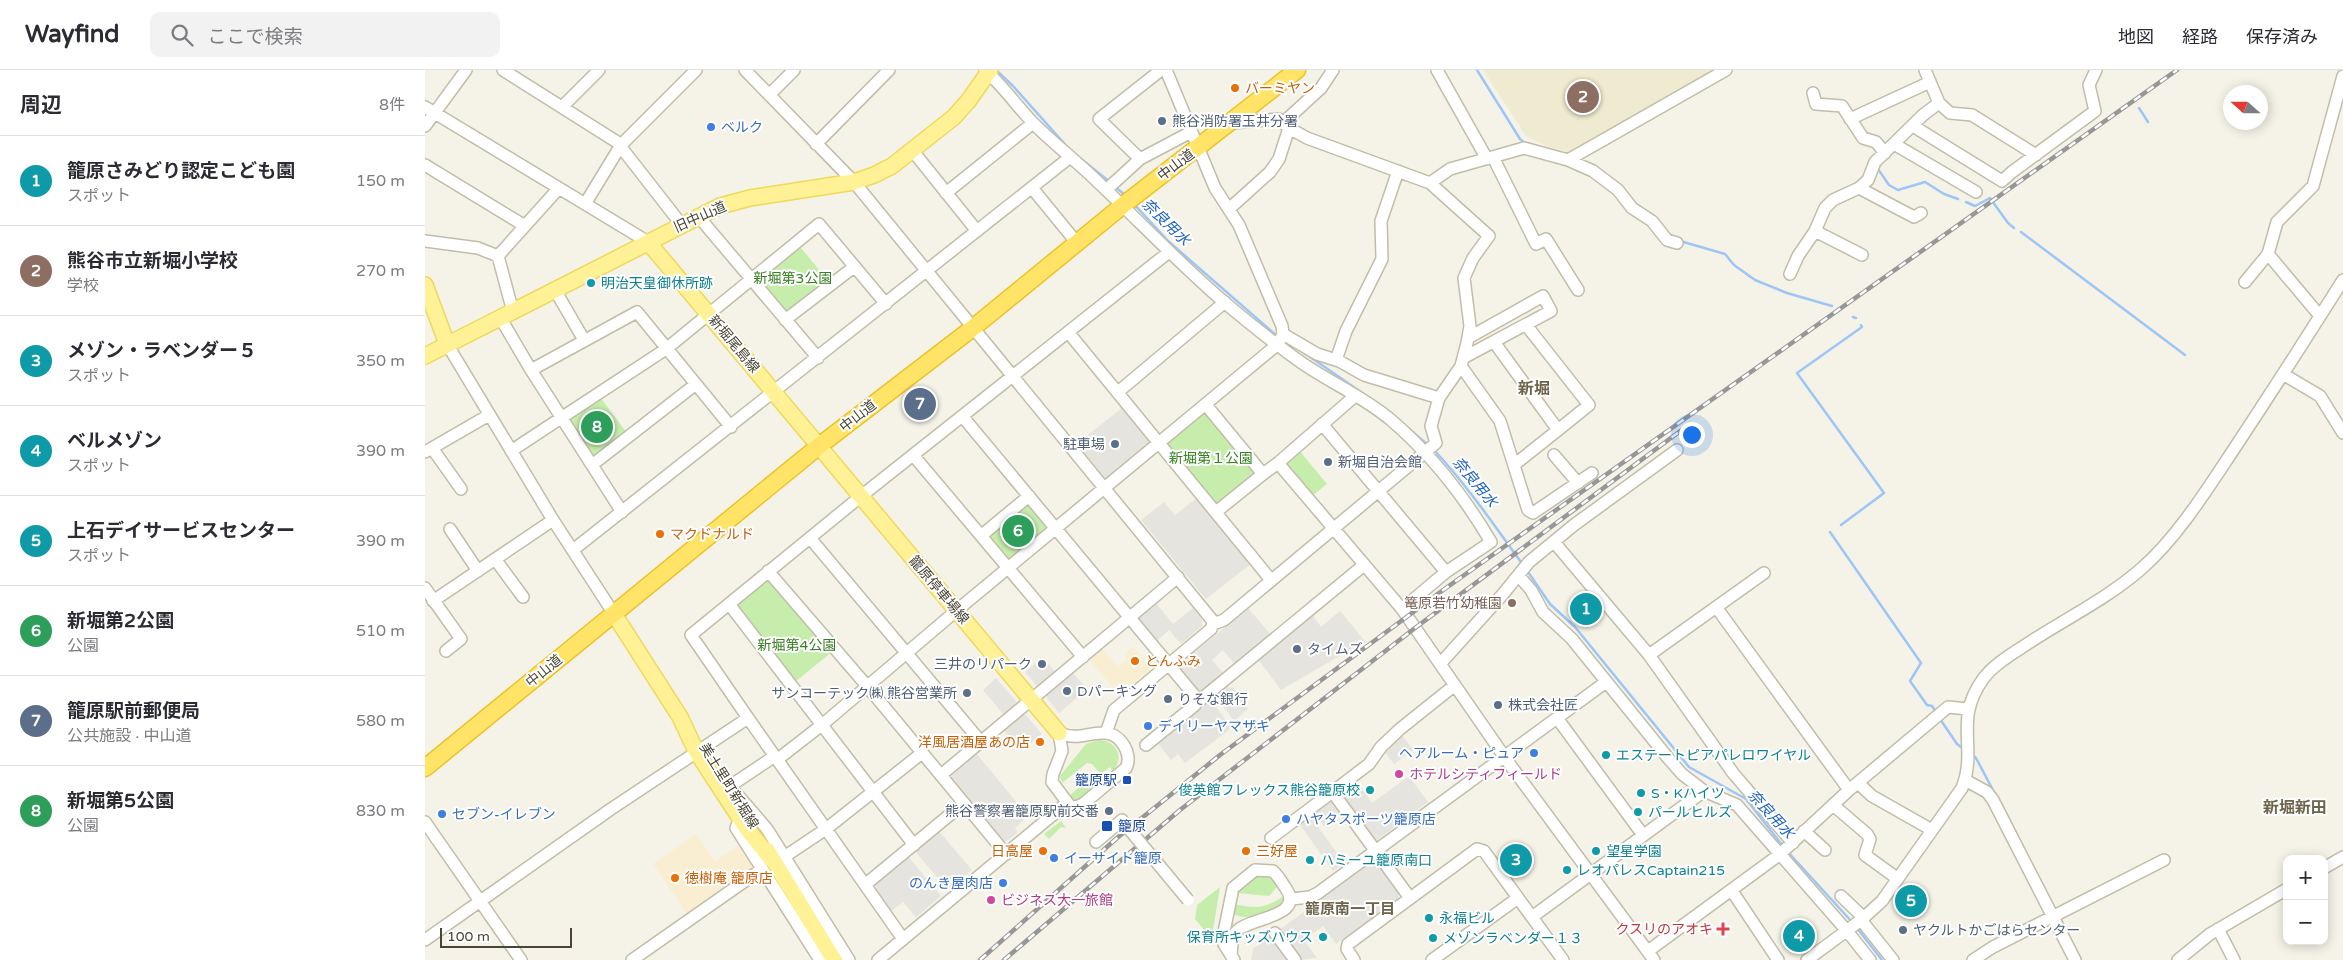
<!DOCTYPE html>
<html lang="ja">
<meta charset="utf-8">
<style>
body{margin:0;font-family:"Varela Round","Noto Sans JP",sans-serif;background:#f2f2f3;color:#2b2b33}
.controls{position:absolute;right:15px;bottom:15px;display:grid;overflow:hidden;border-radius:10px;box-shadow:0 2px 12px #0003}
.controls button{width:45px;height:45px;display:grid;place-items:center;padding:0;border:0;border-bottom:1px solid #e1e1e2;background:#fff;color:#2b2b33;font:25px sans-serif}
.compass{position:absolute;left:1798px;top:15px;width:45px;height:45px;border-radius:50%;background:#fff;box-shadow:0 2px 12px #0003;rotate:291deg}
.scale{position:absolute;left:15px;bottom:12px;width:132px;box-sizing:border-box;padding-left:5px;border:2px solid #494435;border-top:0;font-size:14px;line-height:18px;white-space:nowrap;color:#494435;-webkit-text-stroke:4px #fff;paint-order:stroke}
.you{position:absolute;left:1266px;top:364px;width:18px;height:18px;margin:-12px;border:4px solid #fff;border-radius:50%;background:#1a73e8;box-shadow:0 0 0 8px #1a73e833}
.badge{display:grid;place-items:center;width:32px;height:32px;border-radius:50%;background:#ff5c14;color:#fff;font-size:16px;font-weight:700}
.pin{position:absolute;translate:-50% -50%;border:2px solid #fff;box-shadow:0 1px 5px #0006}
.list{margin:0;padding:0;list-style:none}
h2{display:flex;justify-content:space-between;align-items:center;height:65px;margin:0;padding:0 20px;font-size:21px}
h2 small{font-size:16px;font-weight:400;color:#7c7c81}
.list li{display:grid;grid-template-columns:32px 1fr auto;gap:15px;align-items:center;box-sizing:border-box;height:90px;padding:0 20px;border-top:1px solid #e1e1e2}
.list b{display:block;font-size:19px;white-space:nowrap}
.list p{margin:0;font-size:16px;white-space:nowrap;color:#7c7c81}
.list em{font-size:16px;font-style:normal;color:#7c7c81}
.icon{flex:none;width:28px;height:28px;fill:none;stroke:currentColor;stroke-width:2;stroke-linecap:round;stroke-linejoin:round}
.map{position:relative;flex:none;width:1918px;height:890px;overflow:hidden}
header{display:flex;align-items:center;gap:30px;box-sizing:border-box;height:70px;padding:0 25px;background:#fff;border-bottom:1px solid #e1e1e2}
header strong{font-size:24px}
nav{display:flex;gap:28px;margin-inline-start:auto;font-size:18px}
.search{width:350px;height:45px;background:#f2f2f3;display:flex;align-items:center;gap:12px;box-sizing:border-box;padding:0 18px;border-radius:10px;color:#7c7c81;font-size:19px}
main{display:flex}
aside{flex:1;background:#fff}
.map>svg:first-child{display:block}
.commercial{fill:#f9eed1}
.education{fill:#efebd0}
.green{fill:#c6edac}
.parking{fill:#e6e4df}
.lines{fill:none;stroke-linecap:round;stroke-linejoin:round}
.stream{stroke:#9ec5f7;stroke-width:2.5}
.minor-casing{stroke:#c1bda9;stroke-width:14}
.major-casing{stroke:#efd95c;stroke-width:18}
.highway-casing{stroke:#ecc22b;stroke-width:19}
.minor{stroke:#fff;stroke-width:11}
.major{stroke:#fff196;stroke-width:15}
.highway{stroke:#ffe468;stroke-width:16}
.rail-casing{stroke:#979797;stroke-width:4.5}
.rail{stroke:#fff;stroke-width:2.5;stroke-dasharray:8;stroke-linecap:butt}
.minor-bridge-casing{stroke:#c1bda9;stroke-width:14;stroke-linecap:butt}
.minor-bridge{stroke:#fff;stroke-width:11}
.food-dot{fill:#e8710a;stroke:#fff;stroke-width:2}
.service-dot{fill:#5c6f8a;stroke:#fff;stroke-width:2}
.shop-dot{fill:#3f7fe0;stroke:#fff;stroke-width:2}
.culture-dot{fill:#0f9aa8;stroke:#fff;stroke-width:2}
.education-dot{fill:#8d6e63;stroke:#fff;stroke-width:2}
.hotel-dot{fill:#d1479c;stroke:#fff;stroke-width:2}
.transit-dot{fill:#1a4fb4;stroke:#fff;stroke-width:2}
.health-dot{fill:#e0444e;stroke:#fff;stroke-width:2}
.labels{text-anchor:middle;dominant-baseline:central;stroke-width:4;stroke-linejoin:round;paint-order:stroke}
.food-label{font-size:14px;fill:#c56008;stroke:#fff;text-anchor:start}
.service-label{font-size:14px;fill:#4e5e75;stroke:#fff;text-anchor:start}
.shop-label{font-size:14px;fill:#366cbe;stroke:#fff;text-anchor:start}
.street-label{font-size:14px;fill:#494435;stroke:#fff}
.park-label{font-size:14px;fill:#388122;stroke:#fff}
.culture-label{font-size:14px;fill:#0d838f;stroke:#fff;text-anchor:start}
.education-label{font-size:14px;fill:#785e54;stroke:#fff;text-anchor:end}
.hotel-label{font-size:14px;fill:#b23c85;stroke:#fff;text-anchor:start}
.transit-label{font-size:14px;fill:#164399;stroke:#fff;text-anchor:end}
.health-label{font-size:14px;fill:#be3a42;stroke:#fff;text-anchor:end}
.water-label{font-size:15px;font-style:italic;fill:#2466bf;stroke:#fff}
.neighbourhood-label{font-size:15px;font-weight:bold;fill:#6d644b;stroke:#fff}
.quarter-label{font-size:16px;font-weight:bold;fill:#6d644b;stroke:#fff}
</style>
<header>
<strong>Wayfind</strong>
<div class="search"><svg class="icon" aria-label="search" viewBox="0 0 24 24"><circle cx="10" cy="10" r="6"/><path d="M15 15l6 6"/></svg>ここで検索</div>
<nav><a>地図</a><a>経路</a><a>保存済み</a></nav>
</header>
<main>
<aside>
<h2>周辺<small>8件</small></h2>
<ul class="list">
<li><span class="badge" style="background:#0f9aa8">1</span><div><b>籠原さみどり認定こども園</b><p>スポット</p></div><em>150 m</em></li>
<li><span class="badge" style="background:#8d6e63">2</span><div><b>熊谷市立新堀小学校</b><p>学校</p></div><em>270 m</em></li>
<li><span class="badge" style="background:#0f9aa8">3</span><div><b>メゾン・ラベンダー５</b><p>スポット</p></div><em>350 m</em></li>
<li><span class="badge" style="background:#0f9aa8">4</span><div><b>ベルメゾン</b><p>スポット</p></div><em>390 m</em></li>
<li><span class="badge" style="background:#0f9aa8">5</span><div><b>上石デイサービスセンター</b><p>スポット</p></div><em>390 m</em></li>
<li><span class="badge" style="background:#2e9e5b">6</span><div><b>新堀第2公園</b><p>公園</p></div><em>510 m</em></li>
<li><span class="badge" style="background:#5c6f8a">7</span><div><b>籠原駅前郵便局</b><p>公共施設 · 中山道</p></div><em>580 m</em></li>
<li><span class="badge" style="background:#2e9e5b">8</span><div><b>新堀第5公園</b><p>公園</p></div><em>830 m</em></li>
</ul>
</aside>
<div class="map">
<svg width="1918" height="890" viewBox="0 0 1918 890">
<rect width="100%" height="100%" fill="#f5f3e7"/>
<path class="commercial" d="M708 577 726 599 694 625 664 589 677 578 694 597 702 589 699 585Z
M271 764 290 791 317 774 332 799 264 847 228 794Z"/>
<path class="education" d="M1058 0H1289L1144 82 1124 77 1101 66Z"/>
<path class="green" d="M373 174 402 210 361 243 333 211Z
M175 327 202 363 169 388 166 387 144 351 145 346Z
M779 341 783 342 831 404 793 435 789 434 741 376 742 372Z
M873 379 902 414 887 426 860 393Z
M599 433 604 434 622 455V459L586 489H581L564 469V463Z
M342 508 408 581 370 612 312 536V532Z
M673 670C690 670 701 686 688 701L685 697 677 703 681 708 680 709 667 694 662 693 637 713 635 706 661 674Z
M666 707 672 716 655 730 648 729 645 725Z
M636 751 641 758 636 757 624 769 619 764Z
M841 805 847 808 852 817 844 826 813 823V820L831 806Z
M795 817 788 860 782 863 770 849 772 835Z
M860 825 861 830C849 842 825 853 808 844L807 834C831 838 839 840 860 825Z"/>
<path class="parking" d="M698 337 728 374 683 411 652 374Z
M773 427 827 493 781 529 716 450 739 432 750 445Z
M731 533 748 554 768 538 777 550V556L756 574 744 560 730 573 713 552V548Z
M823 538 847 566 811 596 798 580 787 590 800 605 777 624H773L753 600V596Z
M915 541 940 571 856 620 833 589 887 544 896 557Z
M618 587 630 602 615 615H611L600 602Z
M648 603 662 619 634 643 622 628V624Z
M571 608 591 631 590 636 579 645 558 620Z
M808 617 823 639 809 651 789 624 795 619Z
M785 628 805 656 804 660 760 693 753 684 746 690 732 672Z
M597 645H601L617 664 596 681 579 660Z
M976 664 988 680 969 694 959 681Z
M551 683 603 746 590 758 593 762 582 771H578L526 708V704Z
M984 706 1003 732 952 770 947 769 915 725 917 720 930 709 947 733Z
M907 730 916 743 899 756 887 739Z
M884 744 919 793 908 801 873 752Z
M513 760 547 800 523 820 489 780Z
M482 785 516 826 491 847 478 832 464 843 447 818 448 814Z
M946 793 953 794 974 823 973 830 911 874 898 856 879 870 892 888 876 890 854 860Z
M845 866 863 890H826L828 879Z"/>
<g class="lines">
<path class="stream" d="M571 0 588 16 646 81
M1052 0 1095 69 1100 73
M1714 38 1723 52
M656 89 685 112
M1453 99 1464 115 1473 120 1500 112 1519 124 1533 129
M689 116 700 125
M1541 132 1550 136 1565 128 1583 153 1589 158
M709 134 743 171 852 266
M1596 162 1760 285
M1255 171 1300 184 1309 195 1330 210 1362 223 1407 236
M1428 247 1431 248
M858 271 869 277
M878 282 943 327
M983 358 1004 376
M1008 379C1042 415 1069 455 1098 495
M1416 455 1459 423 1372 303 1437 257 1436 255
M1405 462 1496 593 1485 611 1502 635 1507 636 1511 642
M1101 499 1125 534 1150 557 1264 697 1321 729 1358 776
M1515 649 1532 674 1540 680
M1546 684 1551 688 1569 722
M1363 782 1427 852
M1432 858 1457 890"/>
<defs>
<path id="minor" d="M78 0 192 72 256 154
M320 0 429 112 787 550 788 554 786 559 689 640 681 663
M560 0C578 16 592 36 608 53 630 75 654 93 676 115 717 154 756 195 799 232 824 253 850 274 877 293 906 313 939 327 966 350 1007 385 1039 426 1066 472L1021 502 977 539
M1012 0 1062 89
M1500 0 1514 33 1525 43 1547 45 1611 85
M1388 23 1391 34 1417 36 1438 68 1451 72 1460 83
M344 25 369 0
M0 37 223 172
M137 37 174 0
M1425 49 1505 12
M859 52 896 18 908 0
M0 56 41 0
M1488 56 1577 111 1587 102 1670 41 1664 15 1671 0
M391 74 464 0
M1469 74 1551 122
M487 80 552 161
M1068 87 1111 174 1121 169 1153 220
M715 89 674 49 736 0
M1143 90 1168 101 1193 120 1207 138 1227 151 1242 170 1252 173
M0 95 100 156
M1005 113 1025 99 1099 78 1143 90 1301 0
M607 118 652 173
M1434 118 1489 147 1496 143
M681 120 715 89 766 62
M521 123 608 53
M160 134 196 75 271 0
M804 139 845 102 854 89 864 58
M273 146 393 288
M1390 161 1437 185
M0 171 53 178 73 186 134 118
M1843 184 1895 246
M73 186 88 242
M1365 204 1373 186 1390 161 1400 138 1408 130 1434 118 1443 110 1450 92 1498 45 1514 33
M1820 212 1843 184 1852 152 1888 116 1918 6
M130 220 159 270
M76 249 106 300 212 242 306 357
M360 250 429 197
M1101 255 1164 335 1133 360
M643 262 846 510
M858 264 892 284 914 291 939 305 1014 328
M1069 272 1133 360 1089 395
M22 274 128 450 189 544
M1038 288 1126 241 1118 226 1043 268
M911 290 921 261 957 189 956 151 973 101
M1036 296 1075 351 1103 440 1108 443 1167 403
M106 300 197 442
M1858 304 1895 326 1918 363
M693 322 800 232
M781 335 838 404 791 442
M538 347 774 631 939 495
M897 354 1021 502
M7 378 36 419
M86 381 241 279 394 154 461 234
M0 382 64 345
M488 385 658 587
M1129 385 1153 413
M853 393 977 539 1083 692 1229 890
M167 395 271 314
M838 404 853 393 930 326
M25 459 53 501
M557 465 604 426
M385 468 556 672
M1129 472 1224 585 1308 703 1368 773
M148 480 644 88
M70 489 98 527
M343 501 442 616 581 784
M1094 506 1106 520 1118 542 1147 569 1243 688 1257 704 1279 721 1312 735 1422 861 1445 890
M0 518 36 569 21 581
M8 531 128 450
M304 534 489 775
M1291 537 1424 720
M788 554 799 550 1011 373 1006 356 1014 328 1036 296 1042 273 1045 256 1039 208 1048 188 1064 166 1005 113 882 68 864 58 854 49 807 53
M1224 585 1339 503
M1015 594 1078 524 1104 492 1149 455 1252 380
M323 648 266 565 435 427 744 182
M1132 648 1218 765
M634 663C654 671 661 662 680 663 696 664 708 684 701 698L658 734 651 737 645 736 627 712 628 704 637 681Z
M721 675 770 635
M353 689 398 654 531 541 853 274 858 264 857 256 814 155 790 118 741 0
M516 705 753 507
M1540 710 1562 722 1568 730 1650 890
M1433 713 1447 726 1507 760
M305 716 342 759 424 890
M299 720 350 686
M1408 735 1442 764 1445 769 1440 785 1473 809
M319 746 315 748 311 758 395 890
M0 752 96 890
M1379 761 1400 780
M846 768 910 720
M671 772 697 750
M359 787 401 759 497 683
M1899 798 1918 787
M441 814 539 733
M1307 821 1353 890
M1416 826 1439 848
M985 828 909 724 910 720 944 694 956 677 975 659 1030 615
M866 829 885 827 893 823 1181 612
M1107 847 1279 721
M1436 850 1468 890
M1793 859 1809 890
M850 863 870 890
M0 870 186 739 323 648 478 869
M1223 881 1354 785 1424 720 1523 637 1543 639
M806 885C807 877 806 868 811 862 823 847 882 848 860 817 856 811 853 806 848 801L830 800 808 818 798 867 799 874 809 890
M207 890 337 799
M453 890 642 733
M929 890 922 879 923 874 1052 779 1059 781 1138 890
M1007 890 1093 828
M1382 890 1436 850 1457 831 1537 718C1553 677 1528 651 1558 609 1569 594 1587 584 1602 574 1640 549 1683 528 1716 499 1752 468 1783 418 1809 379 1846 323 1882 267 1918 210
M1548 890 1568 877 1739 790
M1753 890 1785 864 1862 819"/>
<path id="major" d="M223 172 634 663
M0 215 22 274
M0 286 295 136 325 128 429 112 449 105 467 96 529 47 544 30 565 0
M189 544 255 647 271 681 322 759 346 789
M342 780 409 890"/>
<path id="highway" d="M0 698 394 376 549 257 697 136 872 0"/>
</defs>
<use href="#minor" class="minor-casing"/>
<use href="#major" class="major-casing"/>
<use href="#highway" class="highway-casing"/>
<use href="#minor" class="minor"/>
<use href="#major" class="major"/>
<use href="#highway" class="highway"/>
<defs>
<path id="rail" d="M555 890 692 768 795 685 1014 523 1752 0
M579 890 755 740 990 558 1258 359"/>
</defs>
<use href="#rail" class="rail-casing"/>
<use href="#rail" class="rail"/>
<defs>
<path id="minor-bridge" d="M699 753 763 830"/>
</defs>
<use href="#minor-bridge" class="minor-bridge-casing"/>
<use href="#minor-bridge" class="minor-bridge"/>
</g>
<g class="food-dot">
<circle cx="810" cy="18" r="5"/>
<circle cx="235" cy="464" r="5"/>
<circle cx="710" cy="591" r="5"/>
<circle cx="615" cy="672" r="5"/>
<circle cx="618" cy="781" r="5"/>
<circle cx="821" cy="781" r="5"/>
<circle cx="250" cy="808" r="5"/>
</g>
<g class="service-dot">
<circle cx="737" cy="51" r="5"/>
<circle cx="690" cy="374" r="5"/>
<circle cx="903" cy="392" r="5"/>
<circle cx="872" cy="579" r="5"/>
<circle cx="617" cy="594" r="5"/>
<circle cx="642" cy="621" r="5"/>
<circle cx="542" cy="623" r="5"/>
<circle cx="743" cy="629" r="5"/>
<circle cx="1073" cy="635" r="5"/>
<circle cx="684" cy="741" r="5"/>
<circle cx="1478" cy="860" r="5"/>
</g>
<g class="shop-dot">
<circle cx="286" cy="57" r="5"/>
<circle cx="723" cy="656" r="5"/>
<circle cx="1109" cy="683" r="5"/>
<circle cx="17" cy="744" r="5"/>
<circle cx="861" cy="749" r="5"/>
<circle cx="629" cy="788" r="5"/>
<circle cx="578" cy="813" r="5"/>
</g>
<g class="culture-dot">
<circle cx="166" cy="213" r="5"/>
<circle cx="1181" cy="685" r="5"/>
<circle cx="945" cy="720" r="5"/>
<circle cx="1216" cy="723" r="5"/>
<circle cx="1213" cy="742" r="5"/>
<circle cx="1171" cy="781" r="5"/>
<circle cx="885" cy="790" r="5"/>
<circle cx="1142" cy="800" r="5"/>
<circle cx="1004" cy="848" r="5"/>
<circle cx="898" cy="867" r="5"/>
<circle cx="1008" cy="868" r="5"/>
</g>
<circle class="education-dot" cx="1087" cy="533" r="5"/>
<g class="hotel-dot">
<circle cx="974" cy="704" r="5"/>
<circle cx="566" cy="830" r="5"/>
</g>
<g class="transit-dot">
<rect x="697" y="705" width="10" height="10" rx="2.5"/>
<rect x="676" y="750" width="12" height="12" rx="2.5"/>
</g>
<path class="health-dot" d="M1295.5 851.5h5v5h5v5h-5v5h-5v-5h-5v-5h5z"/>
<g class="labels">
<g class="food-label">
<text x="820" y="18">バーミヤン</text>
<text x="245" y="464">マクドナルド</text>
<text x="720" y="591">とんふみ</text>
<text x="605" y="672" text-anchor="end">洋風居酒屋あの店</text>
<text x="608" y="781" text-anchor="end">日高屋</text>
<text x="831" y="781">三好屋</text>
<text x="260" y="808">徳樹庵 籠原店</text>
</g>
<g class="service-label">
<text x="747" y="51">熊谷消防署玉井分署</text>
<text x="680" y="374" text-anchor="end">駐車場</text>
<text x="913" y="392">新堀自治会館</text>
<text x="882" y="579">タイムズ</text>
<text x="607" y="594" text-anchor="end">三井のリパーク</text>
<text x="652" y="621">Dパーキング</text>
<text x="532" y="623" text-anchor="end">サンコーテック㈱ 熊谷営業所</text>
<text x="753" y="629">りそな銀行</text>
<text x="1083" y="635">株式会社匠</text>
<text x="674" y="741" text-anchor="end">熊谷警察署籠原駅前交番</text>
<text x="1488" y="860">ヤクルトかごはらセンター</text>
</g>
<g class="shop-label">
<text x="296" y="57">ベルク</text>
<text x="733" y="656">デイリーヤマザキ</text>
<text x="1099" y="683" text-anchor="end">ヘアルーム・ピュア</text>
<text x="27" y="744">セブン-イレブン</text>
<text x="871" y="749">ハヤタスポーツ籠原店</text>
<text x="639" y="788">イーサイト籠原</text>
<text x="568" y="813" text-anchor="end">のんき屋肉店</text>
</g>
<g class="street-label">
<text transform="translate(751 95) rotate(-37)">中山道</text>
<text transform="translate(275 147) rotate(-24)">旧中山道</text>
<text transform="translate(309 274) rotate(50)">新堀尾島線</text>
<text transform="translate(433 346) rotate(-38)">中山道</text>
<text transform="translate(514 520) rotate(50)">籠原停車場線</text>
<text transform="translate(119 601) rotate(-39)">中山道</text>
<text transform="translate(304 716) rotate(58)">美土里町新堀線</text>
</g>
<g class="park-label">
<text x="368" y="208">新堀第3公園</text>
<text x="786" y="388">新堀第１公園</text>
<text x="372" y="575">新堀第4公園</text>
</g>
<g class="culture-label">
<text x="176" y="213">明治天皇御休所跡</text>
<text x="1191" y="685">エステートピアパレロワイヤル</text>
<text x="935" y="720" text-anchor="end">俊英館フレックス熊谷籠原校</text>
<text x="1226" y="723">S・Kハイツ</text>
<text x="1223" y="742">パールヒルズ</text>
<text x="1181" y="781">望星学園</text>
<text x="895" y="790">ハミーユ籠原南口</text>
<text x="1152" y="800">レオパレスCaptain215</text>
<text x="1014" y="848">永福ビル</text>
<text x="888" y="867" text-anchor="end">保育所キッズハウス</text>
<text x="1018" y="868">メゾンラベンダー１３</text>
</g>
<g class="education-label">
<text x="1077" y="533">篭原若竹幼稚園</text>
</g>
<g class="hotel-label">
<text x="984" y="704">ホテルシティフィールド</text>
<text x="576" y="830">ビジネス大一旅館</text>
</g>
<g class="transit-label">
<text x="692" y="710">籠原駅</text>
<text x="693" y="756" text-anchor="start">籠原</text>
</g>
<g class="health-label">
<text x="1288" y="859">クスリのアオキ</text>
</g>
<g class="water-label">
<text transform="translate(741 152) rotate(44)">奈良用水</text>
<text transform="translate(1050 412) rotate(50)">奈良用水</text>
<text transform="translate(1346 744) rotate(47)">奈良用水</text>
</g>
<g class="neighbourhood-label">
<text x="925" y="839">籠原南一丁目</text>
</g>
<g class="quarter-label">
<text x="1109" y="319">新堀</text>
<text x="1870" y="738">新堀新田</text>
</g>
</g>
</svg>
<div class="controls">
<button>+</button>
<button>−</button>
</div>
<svg class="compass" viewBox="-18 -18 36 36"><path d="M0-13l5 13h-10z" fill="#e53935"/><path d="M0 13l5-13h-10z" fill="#7c7c81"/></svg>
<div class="scale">100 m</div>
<div class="you"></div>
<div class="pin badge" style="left:1161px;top:539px;background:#0f9aa8">1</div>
<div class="pin badge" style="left:1158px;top:27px;background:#8d6e63">2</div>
<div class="pin badge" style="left:1091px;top:790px;background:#0f9aa8">3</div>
<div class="pin badge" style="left:1374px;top:866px;background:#0f9aa8">4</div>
<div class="pin badge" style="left:1486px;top:831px;background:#0f9aa8">5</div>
<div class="pin badge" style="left:593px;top:461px;background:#2e9e5b">6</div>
<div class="pin badge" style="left:495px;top:334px;background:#5c6f8a">7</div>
<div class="pin badge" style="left:172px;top:357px;background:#2e9e5b">8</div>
</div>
</main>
